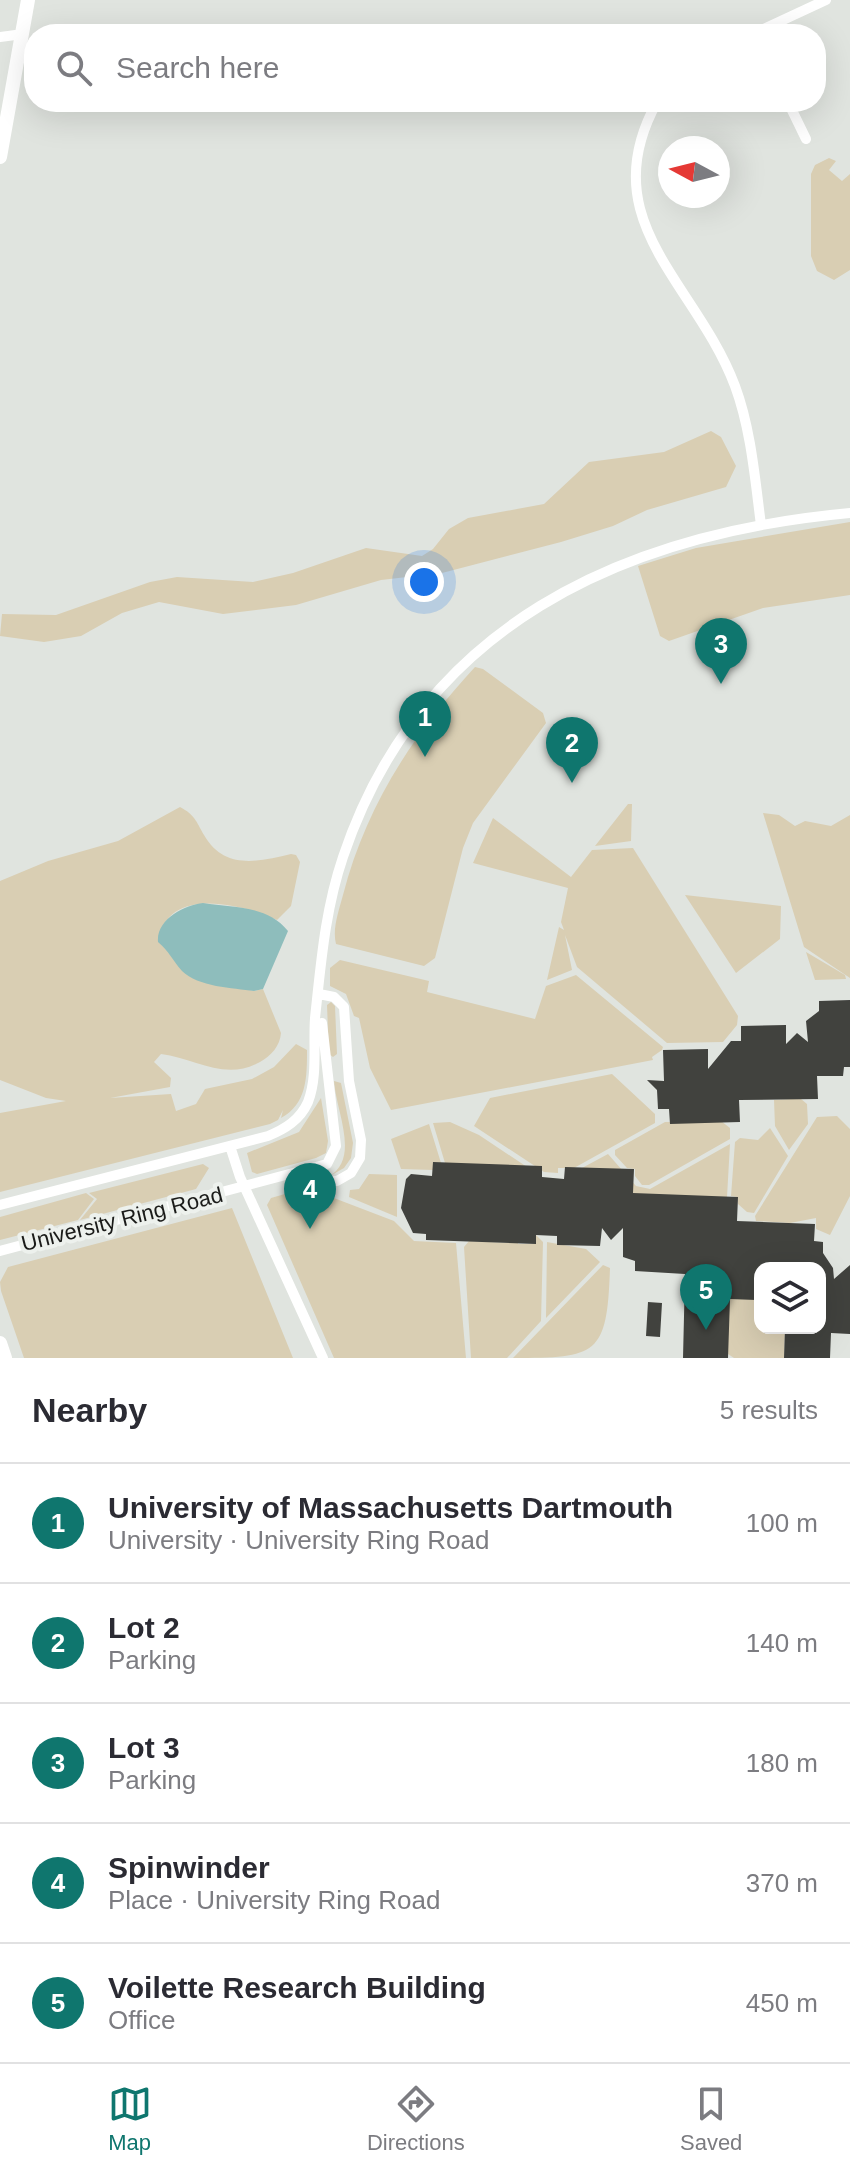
<!DOCTYPE html>
<meta charset="utf-8">
<style>
body{margin:0;font-family:Helvetica,sans-serif;background:#f2f2f3;color:#2b2b33}
.controls{position:absolute;right:24px;bottom:24px;display:grid;overflow:hidden;border-radius:16px;box-shadow:0 8px 32px #0002}
.controls button{width:72px;height:72px;display:grid;place-items:center;padding:0;border:0;border-bottom:2px solid #e1e1e2;background:#fff;color:#2b2b33;font:40px sans-serif}
.compass{position:absolute;left:658px;top:136px;width:72px;height:72px;border-radius:50%;background:#fff;box-shadow:0 8px 32px #0002;rotate:277deg}
.you{position:absolute;left:424px;top:582px;width:28px;height:28px;margin:-20px;border:6px solid #fff;border-radius:50%;background:#1a73e8;box-shadow:0 0 0 12px #1a73e833}
.badge{display:grid;place-items:center;width:52px;height:52px;border-radius:50%;background:#0f766e;color:#fff;font-size:26px;font-weight:700}
.pin{position:absolute;translate:-50% -66px;filter:drop-shadow(0 2px 4px #0008)}
.pin::after{content:'';position:absolute;top:42px;width:28px;height:24px;background:inherit;clip-path:polygon(0 0,100% 0,50% 100%)}
.list{margin:0;padding:0;list-style:none}
h2{display:flex;justify-content:space-between;align-items:center;height:104px;margin:0;padding:0 32px;font-size:34px}
h2 small{font-size:26px;font-weight:400;color:#7c7c81}
.list li{display:grid;grid-template-columns:52px 1fr auto;gap:24px;align-items:center;box-sizing:border-box;height:120px;padding:0 32px;border-top:2px solid #e1e1e2}
.list b{display:block;font-size:30px;white-space:nowrap}
.list p{margin:0;font-size:26px;white-space:nowrap;color:#7c7c81}
.list em{font-size:26px;font-style:normal;color:#7c7c81}
.icon{flex:none;width:44px;height:44px;fill:none;stroke:currentColor;stroke-width:2;stroke-linecap:round;stroke-linejoin:round}
.map{position:relative;flex:none;width:850px;height:1358px;overflow:hidden}
.search{position:absolute;background:#fff;box-shadow:0 8px 32px #0002;left:24px;right:24px;top:24px;height:88px;display:flex;align-items:center;gap:20px;box-sizing:border-box;padding:0 28px;border-radius:32px;color:#7c7c81;font-size:30px}
.sheet{height:704px;background:#fff}
nav{display:flex;justify-content:space-around;align-items:center;box-sizing:border-box;height:112px;border-top:2px solid #e1e1e2;background:#fff;font-size:22px;color:#7c7c81}
nav a{display:grid;justify-items:center;gap:4px}
nav .on{color:#0f766e}
.map>svg:first-child{display:block}
.green{fill:#d9ceb3}
.water{fill:#8ebdbc}
.building{fill:#41423e}
.lines{fill:none;stroke-linecap:round;stroke-linejoin:round}
.street{stroke:#fff;stroke-width:10}
.secondary{stroke:#fff;stroke-width:14}
.labels{text-anchor:middle;dominant-baseline:central;stroke-width:8;stroke-linejoin:round;paint-order:stroke}
.street-label{font-size:22px;fill:#1a1b19;stroke:#edf1ed}
</style>
<div class="map">
<svg width="850" height="1358" viewBox="0 0 850 1358">
<rect width="100%" height="100%" fill="#e0e4df"/>
<path class="green" d="M829 158 836 161 829 170 842 181 850 174V270L834 280 817 271 811 256V174L815 165Z
M711 431 721 437 736 466 726 487 647 510 613 526 561 542 442 573 381 580 296 605 223 614 159 602 122 613 81 636 44 642 0 636 2 614 56 615 150 582 177 577 253 582 293 573 366 548 422 556 433 549 449 529 468 518 544 504 589 462 664 452Z
M850 522V595L763 608 669 641 660 636 638 566 696 548Z
M475 667 483 669 543 713 546 723 473 823 463 848 435 958 424 966 336 944C332 929 339 910 343 895 366 806 413 734 475 667Z
M628 804H632L631 841 595 846Z
M180 807C195 815 196 821 204 835 224 870 258 862 291 854L296 855 300 862 291 906 277 920C242 904 165 885 159 942L193 978 254 991 263 989 281 1033C280 1046 271 1056 260 1062 225 1082 195 1058 161 1054L154 1062 171 1078 170 1087 110 1098 171 1094 176 1111 196 1104 205 1089 252 1079 274 1067 296 1044 307 1050C307 1077 307 1104 281 1118L283 1110 278 1120 270 1124 0 1192V1113L66 1101 46 1098 0 1080V881L48 861 118 841Z
M763 813 779 815 795 826 805 821 831 826 850 815V978L804 947Z
M493 818 571 877 592 850 633 848 738 1016 737 1025 723 1042 667 1043 577 967 565 935 572 970 547 980 559 927 564 930 561 922 568 888 473 863Z
M685 895 781 906 780 939 736 973Z
M806 952 845 975 846 979 815 980Z
M340 960 429 981 427 992 535 1019 546 986 576 975 663 1047 662 1050 652 1057 653 1060 391 1110 370 1068 359 1018 354 1016 346 994 330 986V968Z
M331 1002 335 1006 337 1054 333 1057 329 1054 327 1005Z
M612 1074 655 1114V1123L574 1168H558V1173L544 1172 474 1126 490 1098Z
M334 1081 341 1083 353 1143 351 1158 344 1168 328 1177C361 1159 336 1112 334 1081Z
M795 1094 807 1104 808 1124 789 1150 775 1126 774 1100 791 1099Z
M321 1098 328 1141 326 1153 316 1158 257 1174 252 1172 247 1153 299 1132Z
M837 1116 850 1129V1196L830 1235 816 1229V1218L790 1223 756 1221 755 1216 817 1117Z
M721 1121 730 1128V1139L649 1185H642L635 1176V1169L627 1168 615 1155V1150L665 1122Z
M450 1122 479 1135 542 1177 445 1163 433 1123Z
M429 1124 441 1163 433 1170 401 1169 391 1139Z
M770 1128 788 1156 754 1213 747 1212 738 1204 737 1197 731 1196 735 1142 740 1138 758 1140Z
M730 1144 727 1197 633 1203 582 1168 608 1154 636 1186 650 1189Z
M203 1164 209 1168 196 1189 80 1220 97 1199 89 1193Z
M369 1174 397 1175V1217L349 1197 350 1190 359 1189Z
M322 1189 328 1190 326 1195 394 1221 414 1241 456 1243 466 1358H334L267 1205 271 1198 292 1192 321 1194Z
M86 1193 94 1199 78 1220 0 1240V1217Z
M232 1208 293 1358H24L1 1291 0 1282 8 1267Z
M518 1233V1244H535L536 1235 543 1242 541 1321 507 1358H471L464 1247 469 1241 509 1243Z
M547 1242 586 1249 600 1262 546 1318Z
M603 1265 610 1268C607 1355 598 1358 513 1358Z
M735 1296 760 1297V1328H785L784 1358H734L728 1354V1300Z"/>
<path class="water" d="M203 903C234 908 267 905 288 931L263 989 254 991C233 988 198 987 182 971 173 961 169 951 158 942 156 919 185 905 203 903Z"/>
<path class="building" d="M850 1000V1067H844L843 1076H817L818 1099 739 1100 740 1122 670 1124 669 1109H658L657 1090 647 1080 664 1081 663 1050 708 1049V1069L731 1041H741V1026L786 1025V1044L797 1033 808 1042 806 1021 819 1011V1001Z
M433 1162 542 1166V1177L564 1179 565 1167 634 1169 633 1193 738 1197 737 1221 815 1224 814 1241 823 1242V1253L833 1268 834 1279 850 1265V1334L831 1333 830 1358H784L785 1328H820V1268H760V1290L756 1300 730 1299 728 1358H683L685 1274 635 1271V1261L623 1257V1228L611 1240 602 1228 600 1246 557 1245V1236L536 1235V1244L426 1240V1234L413 1233 401 1208 406 1179 411 1174 432 1176Z
M648 1302 662 1303 660 1337 646 1336Z"/>
<g class="lines">
<path class="street" d="M753 34 826 0
M0 37 23 34
M657 102C591 221 696 282 735 386 751 429 755 479 761 525
M788 102 806 139
M230 1146 240 1177 323 1358
M292 1179 337 1181 351 1173 360 1158 361 1140 349 1081 344 1007 334 997 319 994
M0 1205 268 1136C285 1129 300 1120 308 1102 318 1076 313 1045 315 1018 321 963 325 910 343 857 421 625 622 534 850 513
M0 1251 327 1164 336 1146 322 1023"/>
<path class="secondary" d="M0 157 28 0
M0 1343 5 1358"/>
</g>
<g class="labels">
<g class="street-label">
<text transform="translate(122 1219) rotate(-14)">University Ring Road</text>
</g>
</g>
</svg>
<div class="controls">
<button><svg class="icon" aria-label="layers" viewBox="0 0 24 24"><path d="M12 4l9 5-9 5-9-5zM3 14l9 5 9-5"/></svg></button>
</div>
<svg class="compass" viewBox="-18 -18 36 36"><path d="M0-13l5 13h-10z" fill="#e53935"/><path d="M0 13l5-13h-10z" fill="#7c7c81"/></svg>
<div class="you"></div>
<div class="pin badge" style="left:425px;top:757px">1</div>
<div class="pin badge" style="left:572px;top:783px">2</div>
<div class="pin badge" style="left:721px;top:684px">3</div>
<div class="pin badge" style="left:310px;top:1229px">4</div>
<div class="pin badge" style="left:706px;top:1330px">5</div>
<div class="search"><svg class="icon" aria-label="search" viewBox="0 0 24 24"><circle cx="10" cy="10" r="6"/><path d="M15 15l6 6"/></svg>Search here</div>
</div>
<section class="sheet">
<h2>Nearby<small>5 results</small></h2>
<ul class="list">
<li><span class="badge">1</span><div><b>University of Massachusetts Dartmouth</b><p>University · University Ring Road</p></div><em>100 m</em></li>
<li><span class="badge">2</span><div><b>Lot 2</b><p>Parking</p></div><em>140 m</em></li>
<li><span class="badge">3</span><div><b>Lot 3</b><p>Parking</p></div><em>180 m</em></li>
<li><span class="badge">4</span><div><b>Spinwinder</b><p>Place · University Ring Road</p></div><em>370 m</em></li>
<li><span class="badge">5</span><div><b>Voilette Research Building</b><p>Office</p></div><em>450 m</em></li>
</ul>
</section>
<nav>
<a class="on"><svg class="icon" aria-label="map" viewBox="0 0 24 24"><path d="M3 6l6-2 6 2 6-2v14l-6 2-6-2-6 2zM9 4v14M15 6v14"/></svg>Map</a>
<a><svg class="icon" aria-label="directions" viewBox="0 0 24 24"><path d="M12 3l9 9-9 9-9-9zM9 14v-3h6M13 9l2 2-2 2"/></svg>Directions</a>
<a><svg class="icon" aria-label="saved" viewBox="0 0 24 24"><path d="M7 4h10v16l-5-4-5 4z"/></svg>Saved</a>
</nav>
